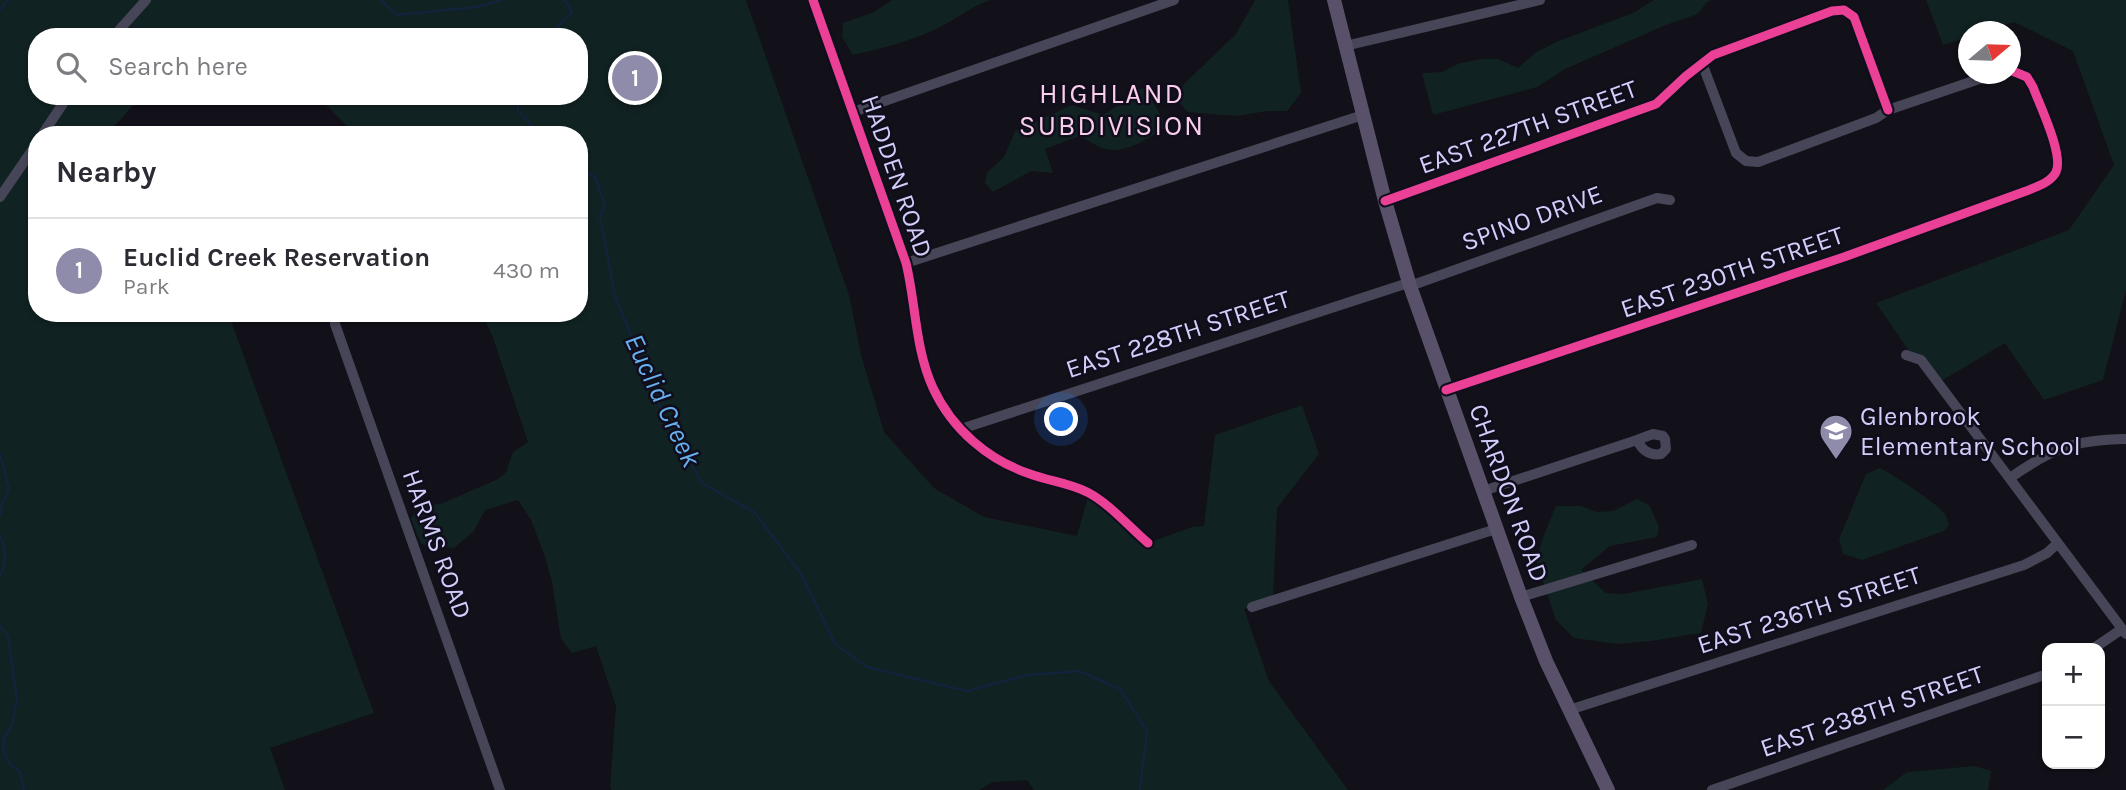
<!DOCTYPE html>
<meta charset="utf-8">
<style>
body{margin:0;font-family:Karla,sans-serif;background:#f7f7f7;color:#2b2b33}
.controls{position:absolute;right:21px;bottom:21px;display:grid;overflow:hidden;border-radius:14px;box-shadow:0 2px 5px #0004}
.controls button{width:63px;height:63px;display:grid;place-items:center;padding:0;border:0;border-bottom:2px solid #e1e1e2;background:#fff;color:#2b2b33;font:35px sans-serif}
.compass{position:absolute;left:1958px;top:21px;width:63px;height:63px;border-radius:50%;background:#fff;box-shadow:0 2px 5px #0004;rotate:71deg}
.you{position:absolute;left:1062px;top:420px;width:24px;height:24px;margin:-18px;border:5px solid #fff;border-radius:50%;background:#1a73e8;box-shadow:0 0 0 10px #1a73e833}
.badge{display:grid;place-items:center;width:46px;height:46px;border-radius:50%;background:#8f8cab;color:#fff;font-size:23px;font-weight:700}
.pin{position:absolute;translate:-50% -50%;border:4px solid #fff;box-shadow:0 2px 7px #0006}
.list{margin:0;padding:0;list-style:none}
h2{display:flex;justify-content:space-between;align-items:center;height:91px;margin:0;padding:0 28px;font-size:30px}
h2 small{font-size:23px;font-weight:400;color:#7c7c81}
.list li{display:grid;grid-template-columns:46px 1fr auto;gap:21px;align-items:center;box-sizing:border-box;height:105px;padding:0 28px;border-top:2px solid #e1e1e2}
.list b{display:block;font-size:26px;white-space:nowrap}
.list p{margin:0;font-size:23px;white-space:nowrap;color:#7c7c81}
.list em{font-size:23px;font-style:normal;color:#7c7c81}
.icon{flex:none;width:38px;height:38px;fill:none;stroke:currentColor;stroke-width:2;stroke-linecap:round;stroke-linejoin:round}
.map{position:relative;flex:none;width:2126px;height:790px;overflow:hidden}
.search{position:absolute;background:#fff;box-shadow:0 2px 5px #0004;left:28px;top:28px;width:560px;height:77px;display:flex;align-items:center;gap:18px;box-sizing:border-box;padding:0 24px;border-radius:28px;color:#7c7c81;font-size:26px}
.panel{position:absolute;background:#fff;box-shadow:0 2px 5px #0004;left:28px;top:126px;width:560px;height:196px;border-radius:28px}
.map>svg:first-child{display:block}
.green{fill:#122}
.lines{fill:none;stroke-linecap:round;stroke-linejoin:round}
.stream{stroke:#12233c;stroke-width:2.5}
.minor{stroke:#474658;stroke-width:10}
.major{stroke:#595169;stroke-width:14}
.cycleway-casing{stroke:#100d1c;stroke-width:13}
.cycleway{stroke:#ea4096;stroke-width:9}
.labels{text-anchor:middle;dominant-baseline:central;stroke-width:5;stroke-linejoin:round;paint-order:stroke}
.street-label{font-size:26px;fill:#d2cefa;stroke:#100d1c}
.poi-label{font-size:26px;fill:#d2cefa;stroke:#100d1c;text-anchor:start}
.neighbourhood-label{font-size:28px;letter-spacing:2px;fill:#facfeb;stroke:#100d1c}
.water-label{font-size:28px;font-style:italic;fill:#66b0ef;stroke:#100d1c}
</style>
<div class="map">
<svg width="2126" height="790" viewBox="0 0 2126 790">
<rect width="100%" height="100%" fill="#121018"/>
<path class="green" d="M0 0H746L849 295 861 355 884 432 934 488 984 517 1077 536 1089 493 1148 543 1192 527 1204 526 1215 435 1302 405 1319 454 1277 508 1273 600 1244 609 1269 681 1348 790H1034L1027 780 993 782 979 790H611L610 786 616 706 596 646 572 653 561 639 552 582 545 557 531 520 518 500 485 510 474 531 454 548 431 547 421 544 411 519 414 514 428 506 443 503 498 479 506 472 513 452 528 442 493 338 482 313H579V135H356L317 96H579V37H37V96H141L107 135H37V313H228L374 713 270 748 285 790H0Z
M892 0H991C969 7 953 22 932 31 907 42 880 49 853 55L842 37 843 23 874 12Z
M1255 0H1288L1301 93 1287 111H1268L1236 116 1187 112 1176 98 1184 84 1236 34Z
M1654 0H1712L1707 2 1698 14 1666 25 1565 69 1537 87 1433 115 1422 73 1442 72 1460 63 1482 59H1498L1518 68 1535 53 1556 42 1633 13Z
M1926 0H2126V290L2103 380 2044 400 2005 343 1938 383 1909 351 1876 303 2069 230 2114 165 2073 51 2014 22 1984 31 1968 32V37L1943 45Z
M1145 88 1167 126C1151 137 1127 154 1105 149 1097 147 1088 140 1080 136L1045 149 1053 173 1031 171 993 192 985 183 987 173 1004 157 1015 131 1072 105 1103 115 1127 100 1133 90Z
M1880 468C1892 474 1938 504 1945 514 1947 517 1948 521 1949 525L1944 531 1862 560 1843 554 1839 539 1866 474Z
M1637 499 1650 506 1659 527 1657 537 1610 546 1581 570 1606 593 1624 594 1702 579 1708 604 1701 633 1651 641 1618 644 1574 638 1556 620 1536 560 1544 535 1556 506H1581L1597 512 1613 511Z
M1975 766 1991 771 1988 790H1883L1907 772Z"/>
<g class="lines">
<path class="stream" d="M381 0 397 15 476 7 501 0
M0 10 8 0
M548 37 572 12 565 0
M518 96V111L541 135
M579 167 595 177 605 205 600 217 615 296 664 416 702 483 754 512 801 574 835 644 867 667 967 691 1027 675 1079 671 1120 689 1147 731 1140 790
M0 454 9 488 2 504 0 515
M0 535C5 547 8 564 0 575
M0 626 8 636 17 699 12 725 4 738 3 750 10 764 20 772 24 790"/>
<path class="minor" d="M813 0 906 263C916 304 915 349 933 388 952 429 988 460 1030 474 1049 481 1069 483 1087 492 1109 503 1129 527 1148 543
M113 37 146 0
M1345 46 1540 0
M1702 63 1736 153 1746 161 1758 162 1876 118 1888 110 1994 74
M853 112 1174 0
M42 135 68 96
M0 197 37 143
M1385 201 1656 104 1686 76 1713 55 1832 11 1844 10 1854 17 1888 110
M906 263 1363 115
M1410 286 1657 198 1670 200
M334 313 335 324 500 790
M1906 355 1921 360 2126 634
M1446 390 1844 257 2029 190C2038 186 2051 182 2056 172 2064 155 2040 106 2033 87L2027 77 2010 70
M961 429 1408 283
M2010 478C2053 448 2073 440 2126 439
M1483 491 1637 440 1653 434 1663 436 1665 439 1666 449 1661 454C1649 456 1642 450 1637 440
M1521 597 1692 545
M1252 607 1496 529
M2094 648 2122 629
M1569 710 2024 565 2047 553 2058 543
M1712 790 2047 674"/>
<path class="major" d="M1334 0 1385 201 1410 286 1521 597 1546 661 1608 790"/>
<defs>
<path id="cycleway" d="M813 0 906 263C916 304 915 349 933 388 952 429 988 460 1030 474 1049 481 1069 483 1087 492 1109 503 1129 527 1148 543
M1385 201 1656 104 1686 76 1713 55 1832 11 1844 10 1854 17 1888 110
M1446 390 1844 257 2029 190C2038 186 2051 182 2056 172 2064 155 2040 106 2033 87L2027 77 2010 70"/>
</defs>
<use href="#cycleway" class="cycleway-casing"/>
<use href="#cycleway" class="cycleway"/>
</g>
<defs>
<symbol id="school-pin" viewBox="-11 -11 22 30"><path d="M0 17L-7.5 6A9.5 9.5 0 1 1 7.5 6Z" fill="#8f8cab" stroke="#100d1c"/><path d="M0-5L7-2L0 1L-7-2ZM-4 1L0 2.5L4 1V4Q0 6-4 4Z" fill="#fff"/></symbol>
</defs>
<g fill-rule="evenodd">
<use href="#school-pin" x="1817" y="412" width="38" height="52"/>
</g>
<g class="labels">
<g class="street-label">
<text transform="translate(1528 127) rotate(-20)">EAST 227TH STREET</text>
<text transform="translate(897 176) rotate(71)">HADDEN ROAD</text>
<text transform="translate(1532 218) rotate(-20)">SPINO DRIVE</text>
<text transform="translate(1732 272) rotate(-19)">EAST 230TH STREET</text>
<text transform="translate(1178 334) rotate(-18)">EAST 228TH STREET</text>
<text transform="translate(1509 493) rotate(70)">CHARDON ROAD</text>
<text transform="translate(437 544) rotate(70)">HARMS ROAD</text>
<text transform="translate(1809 610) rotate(-18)">EAST 236TH STREET</text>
<text transform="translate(1872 711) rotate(-19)">EAST 238TH STREET</text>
</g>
<g class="poi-label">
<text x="1860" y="416">Glenbrook<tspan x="1860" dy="30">Elementary School</tspan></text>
</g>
<g class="neighbourhood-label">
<text x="1112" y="93">HIGHLAND<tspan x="1112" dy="32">SUBDIVISION</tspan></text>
</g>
<g class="water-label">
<text transform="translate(663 400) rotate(65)">Euclid Creek</text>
</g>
</g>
</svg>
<div class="controls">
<button>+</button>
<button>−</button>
</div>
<svg class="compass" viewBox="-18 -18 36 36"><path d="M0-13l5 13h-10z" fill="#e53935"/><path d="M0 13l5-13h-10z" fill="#7c7c81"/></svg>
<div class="you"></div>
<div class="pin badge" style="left:635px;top:78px">1</div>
<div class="search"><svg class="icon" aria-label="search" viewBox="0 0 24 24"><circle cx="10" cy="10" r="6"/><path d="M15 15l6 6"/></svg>Search here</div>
<section class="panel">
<h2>Nearby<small></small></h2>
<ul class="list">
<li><span class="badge">1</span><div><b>Euclid Creek Reservation</b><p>Park</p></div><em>430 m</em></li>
</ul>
</section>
</div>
